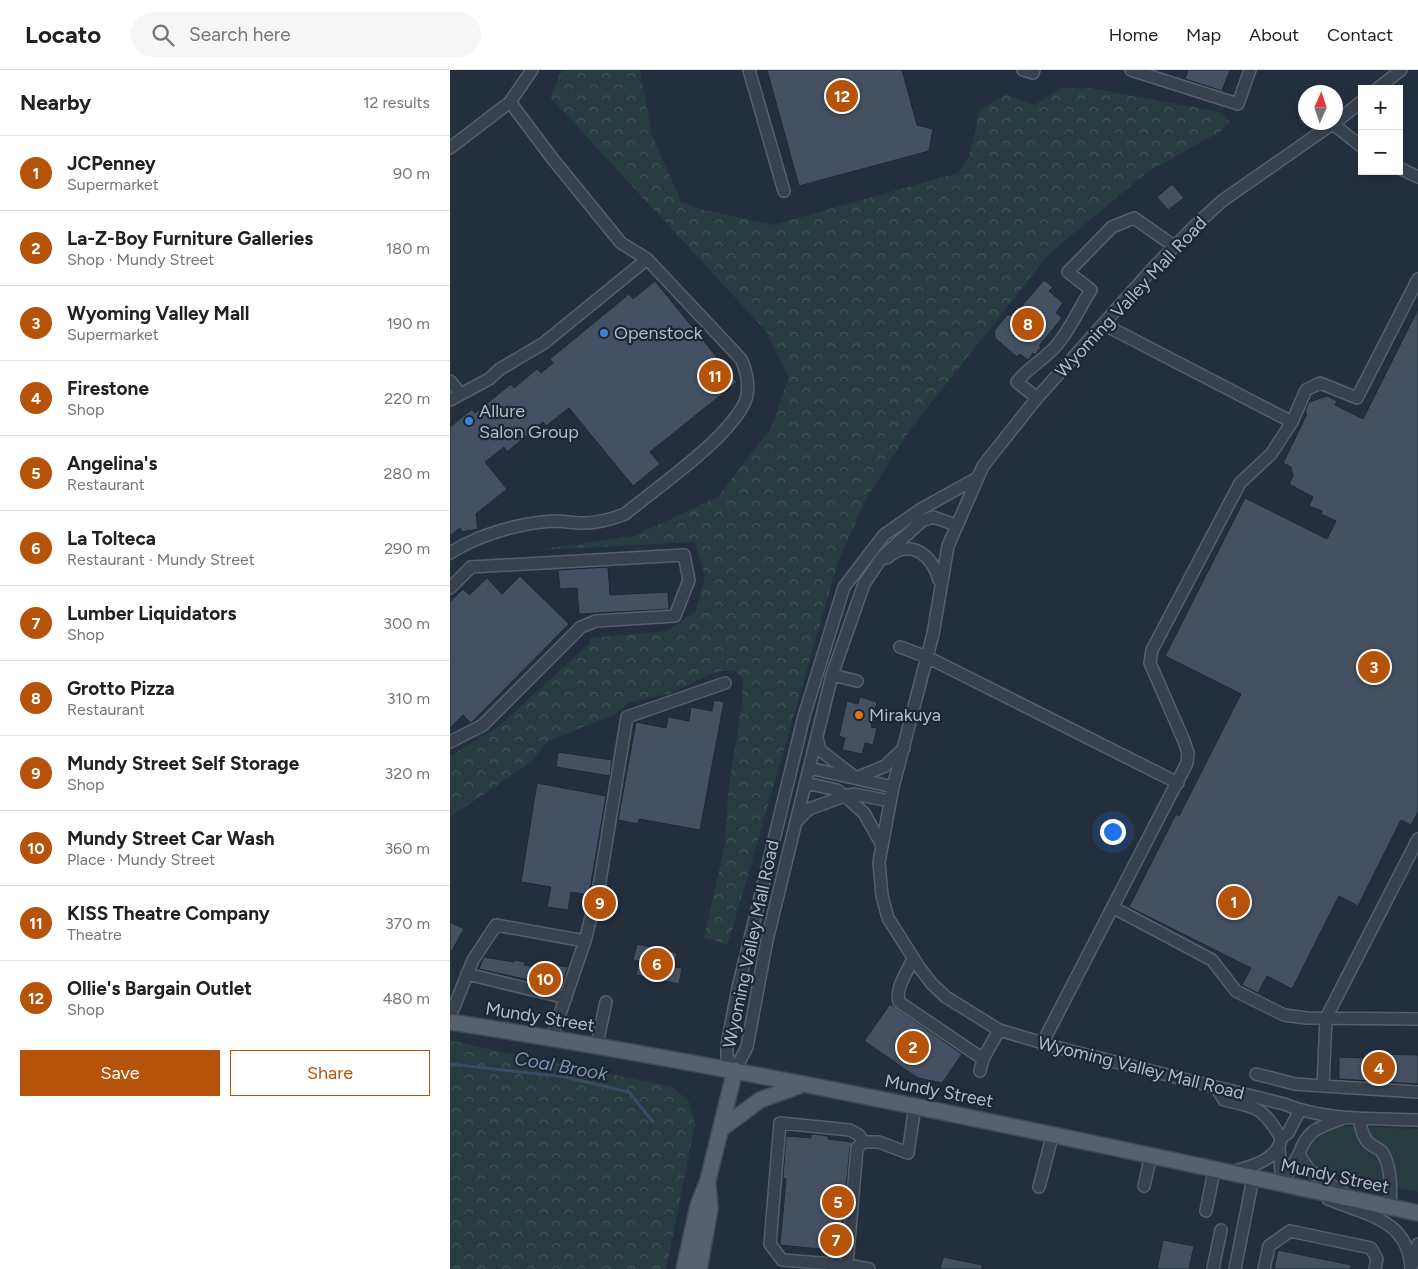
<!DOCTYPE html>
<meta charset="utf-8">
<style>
body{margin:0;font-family:Figtree,sans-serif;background:#f6f6f6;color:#202124}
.controls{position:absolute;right:15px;top:15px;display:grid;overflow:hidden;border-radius:0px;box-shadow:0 2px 8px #0003}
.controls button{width:45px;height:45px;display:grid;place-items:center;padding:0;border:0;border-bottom:1px solid #e0e0e0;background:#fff;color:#202124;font:25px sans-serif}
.compass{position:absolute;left:848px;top:15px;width:45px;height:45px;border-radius:50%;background:#fff;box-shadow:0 2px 8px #0003;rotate:3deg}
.you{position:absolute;left:662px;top:761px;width:18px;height:18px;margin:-12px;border:4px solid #fff;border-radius:50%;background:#1a73e8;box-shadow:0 0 0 8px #1a73e833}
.badge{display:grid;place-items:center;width:32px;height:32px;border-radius:50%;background:#b45309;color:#fff;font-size:16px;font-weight:700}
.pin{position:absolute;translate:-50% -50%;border:2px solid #fff;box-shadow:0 1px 5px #0006}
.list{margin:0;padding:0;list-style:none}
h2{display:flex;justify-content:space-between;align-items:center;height:65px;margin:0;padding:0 20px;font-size:21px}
h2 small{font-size:16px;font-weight:400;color:#757577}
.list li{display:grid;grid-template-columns:32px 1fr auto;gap:15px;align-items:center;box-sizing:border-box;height:75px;padding:0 20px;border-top:1px solid #e0e0e0}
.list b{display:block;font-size:19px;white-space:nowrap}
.list p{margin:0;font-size:16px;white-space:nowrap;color:#757577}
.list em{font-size:16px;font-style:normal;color:#757577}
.actions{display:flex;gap:10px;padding:15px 20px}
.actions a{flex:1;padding:11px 0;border:1px solid #b45309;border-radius:0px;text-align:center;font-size:18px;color:#b45309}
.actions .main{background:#b45309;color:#fff}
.icon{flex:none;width:28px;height:28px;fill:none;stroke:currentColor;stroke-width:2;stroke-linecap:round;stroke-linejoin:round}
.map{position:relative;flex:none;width:968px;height:1199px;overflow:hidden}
header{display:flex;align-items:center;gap:30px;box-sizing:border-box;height:70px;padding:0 25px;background:#fff;border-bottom:1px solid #e0e0e0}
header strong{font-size:24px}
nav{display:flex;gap:28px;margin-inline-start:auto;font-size:18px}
.search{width:350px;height:45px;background:#f6f6f6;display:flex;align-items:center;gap:12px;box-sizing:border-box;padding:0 18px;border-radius:28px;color:#757577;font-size:19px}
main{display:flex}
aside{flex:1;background:#fff}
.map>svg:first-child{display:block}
.green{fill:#263c3f}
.forest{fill:url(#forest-crowns)}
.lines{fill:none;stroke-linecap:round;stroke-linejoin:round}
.stream{stroke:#394c67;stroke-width:3}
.building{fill:#455162;stroke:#1f2835}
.minor-casing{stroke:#565f6c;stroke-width:14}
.major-casing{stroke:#414a57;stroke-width:18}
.minor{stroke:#38414e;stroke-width:11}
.major{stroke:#56606e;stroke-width:15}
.shop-dot{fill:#3f7fe0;stroke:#1d2633;stroke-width:2}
.food-dot{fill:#e8710a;stroke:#1d2633;stroke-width:2}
.labels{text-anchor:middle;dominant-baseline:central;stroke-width:4.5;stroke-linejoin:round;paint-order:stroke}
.street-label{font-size:18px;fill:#b4bcc9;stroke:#1d2633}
.poi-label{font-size:18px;fill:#b4bcc9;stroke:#1d2633;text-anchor:start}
.water-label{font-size:19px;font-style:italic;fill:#7c92b1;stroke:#1d2633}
</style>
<header>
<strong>Locato</strong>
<div class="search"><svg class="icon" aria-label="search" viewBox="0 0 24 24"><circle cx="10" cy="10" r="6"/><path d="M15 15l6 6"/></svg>Search here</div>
<nav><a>Home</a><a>Map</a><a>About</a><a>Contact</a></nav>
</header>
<main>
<aside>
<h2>Nearby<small>12 results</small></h2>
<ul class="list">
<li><span class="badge">1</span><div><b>JCPenney</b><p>Supermarket</p></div><em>90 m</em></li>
<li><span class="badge">2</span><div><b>La-Z-Boy Furniture Galleries</b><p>Shop · Mundy Street</p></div><em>180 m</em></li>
<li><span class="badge">3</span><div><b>Wyoming Valley Mall</b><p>Supermarket</p></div><em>190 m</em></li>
<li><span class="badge">4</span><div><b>Firestone</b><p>Shop</p></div><em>220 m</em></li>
<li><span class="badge">5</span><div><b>Angelina's</b><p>Restaurant</p></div><em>280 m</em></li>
<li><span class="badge">6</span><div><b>La Tolteca</b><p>Restaurant · Mundy Street</p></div><em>290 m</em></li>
<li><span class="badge">7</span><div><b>Lumber Liquidators</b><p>Shop</p></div><em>300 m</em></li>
<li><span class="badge">8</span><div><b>Grotto Pizza</b><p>Restaurant</p></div><em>310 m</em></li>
<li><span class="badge">9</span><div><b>Mundy Street Self Storage</b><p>Shop</p></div><em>320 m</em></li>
<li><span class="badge">10</span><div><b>Mundy Street Car Wash</b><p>Place · Mundy Street</p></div><em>360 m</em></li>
<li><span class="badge">11</span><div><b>KISS Theatre Company</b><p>Theatre</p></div><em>370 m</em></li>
<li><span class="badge">12</span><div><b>Ollie's Bargain Outlet</b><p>Shop</p></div><em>480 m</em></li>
</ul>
<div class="actions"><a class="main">Save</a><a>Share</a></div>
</aside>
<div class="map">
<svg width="968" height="1199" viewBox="0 0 968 1199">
<defs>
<pattern id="forest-crowns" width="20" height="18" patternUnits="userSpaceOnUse" patternTransform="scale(1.25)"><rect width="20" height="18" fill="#263c3f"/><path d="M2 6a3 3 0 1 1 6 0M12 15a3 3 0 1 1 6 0" fill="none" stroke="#435659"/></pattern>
</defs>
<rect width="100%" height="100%" fill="#242f3e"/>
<path class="green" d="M886 1056 968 1059V1122L874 1101 864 1095 858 1084C861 1066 871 1062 886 1056Z"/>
<path class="forest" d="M112 0H190L202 65 231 132 250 139 323 155 508 103 519 87 530 40 556 25 585 35 611 18H640L769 42 780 52 771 61 696 103 599 184 459 361 416 429 388 492 278 874 254 868 274 779 279 715 292 634 293 608 284 601H271L258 605 222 623 180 632 163 645 98 671 81 692 0 747V686L48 657 140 573 139 568 218 561 246 541 255 506 245 472 85 480 184 466 268 427 321 358 339 307 316 261 100 27Z
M0 970 42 980 223 1017 239 1032 245 1054 216 1199H0Z"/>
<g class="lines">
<path class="stream" d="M0 994 115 1007 179 1022 203 1052"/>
</g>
<path class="building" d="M317 0H452L467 55 483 59 479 81 349 116Z
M738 0H780L772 21 735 9Z
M722 114 734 128 718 140 707 127Z
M594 210 603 217 599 221 613 233 606 243 612 248 589 276 591 277 585 285 583 283 578 290 570 284 567 287 545 268 544 261 557 245H564Z
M205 211 287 312 200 382 210 394 183 416 119 338 96 356 93 352 57 382 54 377 35 392 57 419 26 444 28 459 12 462 10 458 0 466V357L22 339 25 343 61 314 64 318 87 299 91 303 103 293 100 289 179 224 183 229Z
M968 239V742L961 755 951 750 908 836 889 826 842 919 817 906 808 923 792 915 801 898 679 837 726 744 729 746 791 624 715 586 795 428 877 469 886 451 871 444 872 441 859 436 863 427 839 414 843 406 841 397 833 393 857 344 855 342 859 332 877 326 887 331 885 335 913 349Z
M158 497 160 525 218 522 219 539 129 544 127 518 110 519 108 500Z
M70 506 119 554 21 653 13 645 0 658V532L13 519 19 525 37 508 52 524Z
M410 627 427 632 421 657 427 658 423 675 415 673 412 684 392 680 395 668 389 666 397 631 408 634Z
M264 630 274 632 250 760 189 749 188 754 168 750 186 652 216 658 218 647 239 651 241 637 262 641Z
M108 682 162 690 160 706 106 697Z
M87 713 156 726 139 825 121 822 118 840 97 837 101 817 71 812Z
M0 852 14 859 0 884Z
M187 874 227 883 224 897 232 898 229 914 186 905 189 891 183 890Z
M34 887 64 892V890L75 892 74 895 103 900 105 895 118 897 111 917 29 899Z
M440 934 512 984 492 1013 468 1008 414 971Z
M916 984 968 985V1014L889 1009V987L916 988Z
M361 1064 378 1066V1069L403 1072 400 1077 390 1181 330 1175 336 1109 333 1108 336 1066 361 1068Z
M713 1170 744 1176 739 1199H707Z
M828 1180 901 1195V1199H824Z
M493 1187 532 1195V1199H490Z"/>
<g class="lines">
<defs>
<path id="minor" d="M299 0 334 121
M573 0 583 3 584 0
M681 0 788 34 800 0
M927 19 951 0
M885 52 772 131 749 152 705 196 587 328 533 396 498 476 483 564 443 717 429 792 432 826 438 848 469 897 482 914 496 927 549 960 617 980 834 1034C876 1051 923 1048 968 1050
M886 52 912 31
M883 54 912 77
M0 78 60 32 82 0
M949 98 968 107
M653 254 842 352 856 320 870 313 907 328 968 209
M0 311 10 323
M587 328 567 312C575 300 595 289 606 276 621 259 629 238 641 220L618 202 662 157 684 148 724 176
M0 330 39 309 50 299 94 273 197 189
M0 483C28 465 69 453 103 451 113 451 123 453 134 453 148 453 162 449 175 444 210 415 274 372 294 334 301 320 297 302 291 289L197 189 171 173 102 88 60 32
M437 488C460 467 482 485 489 510
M0 518 21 497 234 485 239 510 225 546 146 551 131 557 33 655 0 672
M450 577 477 587 728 713
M382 605 407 611
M367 668 370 680 406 708 435 696 454 678
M359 698 443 717
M356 713 387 720 395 726 404 724 440 731
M347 751 359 739 395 726 414 743 432 775
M968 769 876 948 873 1016 968 1022
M664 838 762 890 786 921 834 945 857 948 968 949
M463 888C458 902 445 917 449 932L533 989 530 1001
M17 904 116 928
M0 947 23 890 46 855 135 871
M102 967 135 871 150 811 177 647 275 613
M147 974 156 932
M592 974 737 693 738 683 734 671 700 593 702 580 790 413 821 384 842 352
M533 989 549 960
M285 1000 277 987V975L288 918 354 646 394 517 434 465 471 439 527 408
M285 1000 297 977 317 870 382 605 414 514 432 487 472 451 483 447 506 455
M806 1004 845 1014 873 1016
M767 1019 774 1030C809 1038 813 1038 831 1068 829 1090 799 1097 781 1102
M894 1048C870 1057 858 1058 849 1084L859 1100 898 1126
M909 1048C911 1057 912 1067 919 1073 923 1077 929 1078 932 1082 942 1097 941 1120 940 1137
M831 1068 838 1063 850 1040
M413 1072 409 1065 400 1060 330 1053 320 1174 332 1190 397 1195 407 1078 413 1072H429L458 1083 465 1036
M829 1078 832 1114
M832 1114 849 1084
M694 1116 701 1085
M589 1117 603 1063
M878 1129C917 1145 959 1150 961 1199
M756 1141 764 1101
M397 1195 419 1199
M962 1196 968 1174
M763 1199 771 1160
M785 1199 803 1108
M814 1199 819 1176 840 1161 921 1178 927 1189 925 1199"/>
<path id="major" d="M0 952C325 1002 646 1074 968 1143
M271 1059 310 1030 354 1014
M234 1199 248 1136 258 1110 285 1000
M249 1199 260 1139 258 1114"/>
</defs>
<use href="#minor" class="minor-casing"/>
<use href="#major" class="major-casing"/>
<use href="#minor" class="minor"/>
<use href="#major" class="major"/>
</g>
<g class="shop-dot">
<circle cx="154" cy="263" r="5"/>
<circle cx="19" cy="351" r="5"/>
</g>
<circle class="food-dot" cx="409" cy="645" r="5"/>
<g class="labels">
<g class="street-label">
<text transform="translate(681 227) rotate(-47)">Wyoming Valley Mall Road</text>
<text transform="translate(301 874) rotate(-78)">Wyoming Valley Mall Road</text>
<text transform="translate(90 947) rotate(9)">Mundy Street</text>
<text transform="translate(691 998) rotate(14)">Wyoming Valley Mall Road</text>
<text transform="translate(489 1021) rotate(11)">Mundy Street</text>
<text transform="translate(885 1106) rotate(12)">Mundy Street</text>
</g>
<g class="poi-label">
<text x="164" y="263">Openstock</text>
<text x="29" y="341">Allure<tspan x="29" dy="21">Salon Group</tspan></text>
<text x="419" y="645">Mirakuya</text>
</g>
<g class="water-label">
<text transform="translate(111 996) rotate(10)">Coal Brook</text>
</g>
</g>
</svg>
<div class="controls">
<button>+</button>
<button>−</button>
</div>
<svg class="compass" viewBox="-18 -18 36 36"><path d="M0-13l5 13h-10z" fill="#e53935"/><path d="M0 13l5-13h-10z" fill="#757577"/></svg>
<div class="you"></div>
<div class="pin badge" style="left:784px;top:832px">1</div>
<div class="pin badge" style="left:463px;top:977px">2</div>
<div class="pin badge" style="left:924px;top:597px">3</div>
<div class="pin badge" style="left:929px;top:998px">4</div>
<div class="pin badge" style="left:388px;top:1132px">5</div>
<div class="pin badge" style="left:207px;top:894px">6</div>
<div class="pin badge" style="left:386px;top:1170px">7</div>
<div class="pin badge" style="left:578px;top:254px">8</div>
<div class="pin badge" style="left:150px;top:833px">9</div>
<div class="pin badge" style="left:95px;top:909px">10</div>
<div class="pin badge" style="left:265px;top:306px">11</div>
<div class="pin badge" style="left:392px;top:26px">12</div>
</div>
</main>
